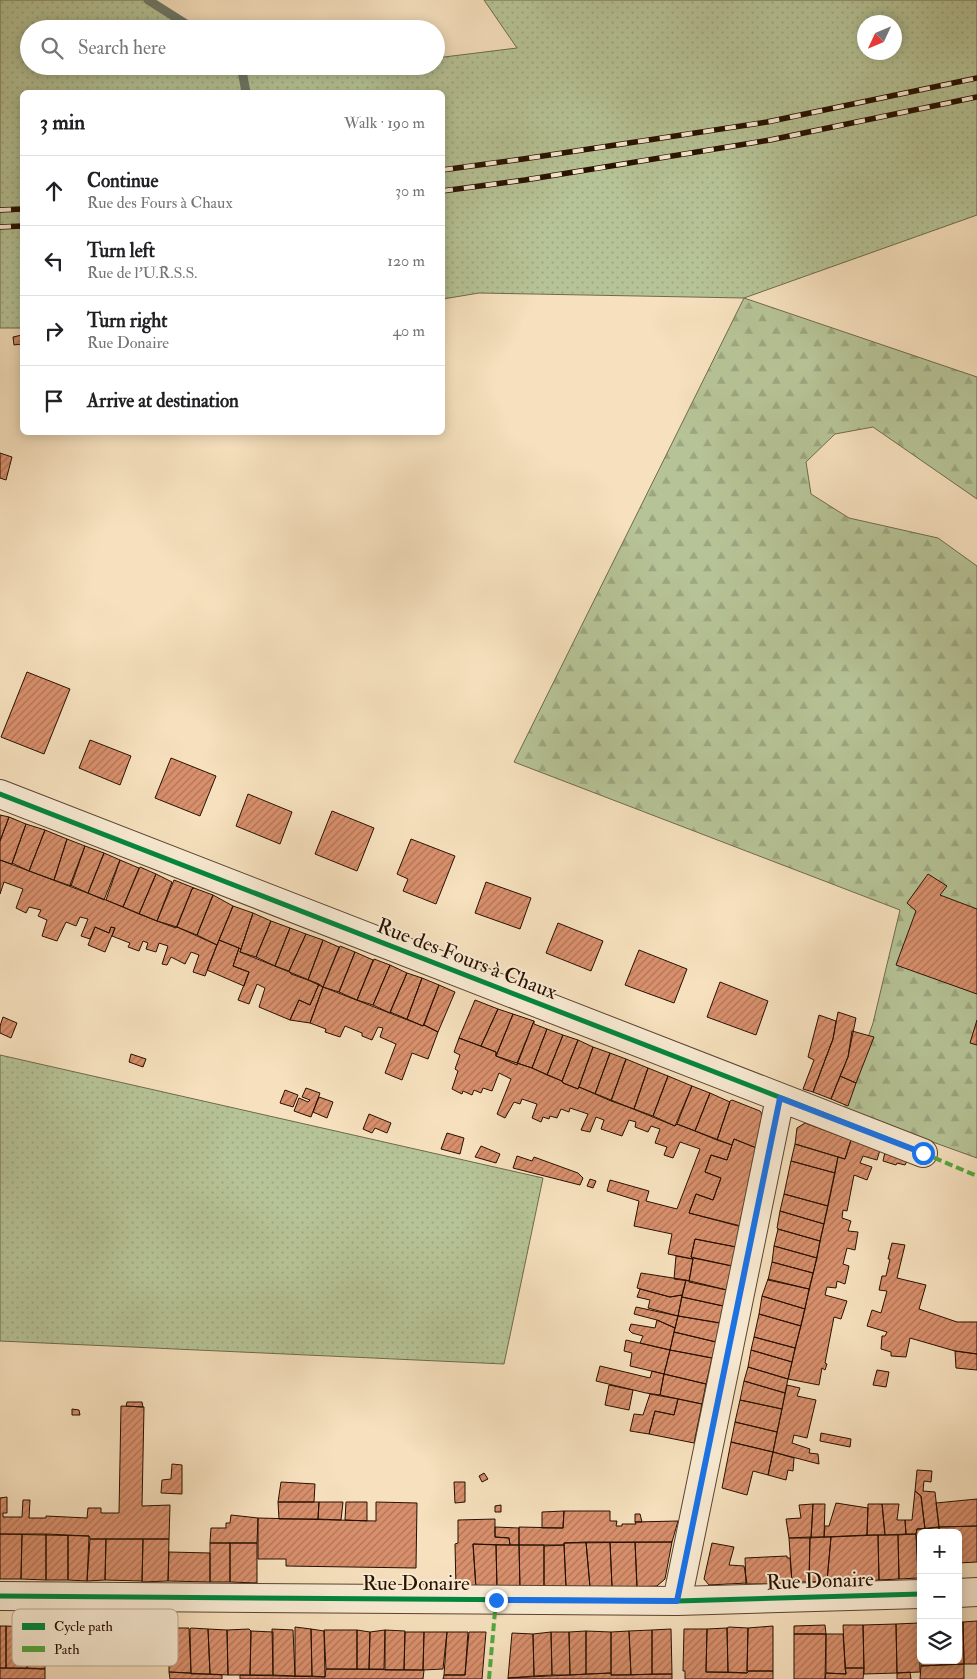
<!DOCTYPE html>
<meta charset="utf-8">
<style>
body{margin:0;font-family:"IM FELL Double Pica",serif;background:#f2f2f2;color:#202124}
.controls{position:absolute;right:15px;bottom:15px;display:grid;overflow:hidden;border-radius:8px;box-shadow:0 2px 12px #0003}
.controls button{width:45px;height:45px;display:grid;place-items:center;padding:0;border:0;border-bottom:1px solid #e0e0e0;background:#fff;color:#202124;font:25px sans-serif}
.compass{position:absolute;left:857px;top:15px;width:45px;height:45px;border-radius:50%;background:#fff;box-shadow:0 2px 12px #0003;rotate:226deg}
.stop{position:absolute;width:15px;height:15px;margin:-11px;border:4px solid #1a73e8;border-radius:50%;background:#fff}
.stop.end{background:#1a73e8;border-color:#fff;box-shadow:0 1px 5px #0008}
.list{margin:0;padding:0;list-style:none}
h2{display:flex;justify-content:space-between;align-items:center;height:65px;margin:0;padding:0 20px;font-size:21px}
h2 small{font-size:16px;font-weight:400;color:#757577}
.list li{display:grid;grid-template-columns:32px 1fr auto;gap:15px;align-items:center;box-sizing:border-box;height:70px;padding:0 20px;border-top:1px solid #e0e0e0}
.list b{display:block;font-size:19px;white-space:nowrap}
.list p{margin:0;font-size:16px;white-space:nowrap;color:#757577}
.list em{font-size:16px;font-style:normal;color:#757577}
.icon{flex:none;width:28px;height:28px;fill:none;stroke:currentColor;stroke-width:2;stroke-linecap:round;stroke-linejoin:round}
.map{position:relative;flex:none;width:977px;height:1679px;overflow:hidden}
.search{position:absolute;background:#fff;box-shadow:0 2px 12px #0003;left:20px;top:20px;width:425px;height:55px;display:flex;align-items:center;gap:12px;box-sizing:border-box;padding:0 18px;border-radius:28px;color:#757577;font-size:19px}
.panel{position:absolute;background:#fff;box-shadow:0 2px 12px #0003;left:20px;top:90px;width:425px;height:345px;border-radius:8px}
.map>svg:first-child{display:block}
.grass{fill:url(#grass-dots);stroke:#6e6a4b;fill-rule:evenodd}
.forest{fill:url(#forest-firs);stroke:#6e6a4b}
.lines{fill:none;stroke-linecap:round;stroke-linejoin:round}
.stream{stroke:#6e7869;stroke-width:9}
.building{fill:url(#building-hatch);stroke:#271000}
.street-casing{stroke:#5b442f;stroke-width:30}
.street{stroke:#f9ebd4;stroke-width:28}
.rail-casing{stroke:#271000;stroke-width:5.5}
.rail{stroke:#f9ebd4;stroke-width:4;stroke-dasharray:11;stroke-linecap:butt}
.quiet{stroke:#53a840;stroke-width:4;stroke-dasharray:8 4;stroke-linecap:butt}
.cycleway-casing{stroke:#f9ebd4;stroke-width:8}
.cycleway{stroke:#00873e;stroke-width:5}
.route{stroke:#1a73e8;stroke-width:6}
.labels{text-anchor:middle;dominant-baseline:central;stroke-width:4;stroke-linejoin:round;paint-order:stroke}
.street-label{font-size:21px;fill:#271000;stroke:#f9ebd4}
.key{fill:#f9ebd4;stroke:#baa994;stroke-width:1}
.key-label{font-size:14px;fill:#271000}
</style>
<div class="map">
<svg width="977" height="1679" viewBox="0 0 977 1679">
<defs>
<pattern id="grass-dots" width="8" height="8" patternUnits="userSpaceOnUse" patternTransform="scale(1.25)"><rect width="8" height="8" fill="#b6c396"/><path d="M2 2h.1M6 6h.1" fill="none" stroke="#9ca680" stroke-width="1.8" stroke-linecap="round"/></pattern>
<pattern id="forest-firs" width="22" height="20" patternUnits="userSpaceOnUse" patternTransform="scale(1.25)"><rect width="22" height="20" fill="#b6c396"/><path d="M5 1l3.5 6h-7zM16 11l3.5 6h-7z" fill="#9ca680"/></pattern>
<pattern id="building-hatch" width="6" height="6" patternUnits="userSpaceOnUse" patternTransform="scale(1.25)"><rect width="6" height="6" fill="#d9906d"/><path d="M-1 1l2-2M0 6l6-6M5 7l2-2" fill="none" stroke="#b07457"/></pattern>
</defs>
<rect width="100%" height="100%" fill="#f6e0bd"/>
<filter id="stains"><feTurbulence type="fractalNoise" baseFrequency=".004" numOctaves="4"/><feColorMatrix values="0 0 0 0 .2 0 0 0 0 .09 0 0 0 0 .02 0 0 0 .5 -.17"/></filter>
<radialGradient id="worn" r=".72"><stop offset=".6" stop-color="#630" stop-opacity="0"/><stop offset="1" stop-color="#630" stop-opacity=".3"/></radialGradient>
<path class="grass" d="M0 0H148L194 29H29V66H436V58L517 48 484 0H977V215L744 298 479 293 443 299 442 92H22V328H0ZM864 22H894V52H864Z
M0 1055 543 1178 504 1364 0 1341Z"/>
<path class="forest" d="M744 298 977 377V499L873 427 835 434 806 462 811 494 849 518 938 538 977 566V1158L844 1110 846 1102 873 1023 900 910 514 762Z"/>
<g class="lines">
<path class="stream" d="M148 0 194 29
M241 66 246 92"/>
</g>
<path class="building" d="M22 335V344L14 345 13 337Z
M0 453 12 457 6 480 0 478Z
M27 672 70 689 44 754 1 737Z
M90 740 131 756 120 785 79 768Z
M171 758 216 776 200 816 155 798Z
M248 794 292 812 280 844 236 826Z
M332 811 374 828 357 871 315 854Z
M0 815 9 817 0 841Z
M9 817 26 824 12 864 0 860V841Z
M26 824 45 830 29 871 12 863Z
M45 830 67 839 54 880 29 871Z
M67 839 85 846 71 886 54 880Z
M411 839 455 856 436 904 403 891 408 879 397 874Z
M85 846 104 853 88 893 70 885Z
M104 853 120 860 104 900 88 893Z
M0 860 106 900 157 921 177 927 217 945 205 976 193 972 199 955 191 952 185 964 171 957 167 965 162 964 168 946 159 943 156 952 146 949 148 943 143 941 139 951 128 947 130 943 112 936 115 928 111 927 109 933 95 927 90 939 81 936 88 919 80 917 76 926 66 922 57 941 42 936 47 920 38 916 41 910 29 907 26 913 16 908 23 889 4 882 0 894Z
M120 860 139 868 123 907 106 900Z
M140 867 156 874 139 914 123 907Z
M156 874 172 882 157 921 139 914Z
M928 874 947 886 940 895 977 909V994L896 965 916 911 907 903Z
M174 880 194 888 192 889 176 928 157 921Z
M486 882 531 898 520 929 475 913Z
M194 888 213 895 197 935 177 927 192 889Z
M213 895 233 906 217 945 197 935Z
M233 906 253 913 241 949 219 940Z
M253 913 271 921 256 957 240 952Z
M271 921 290 928 275 966 256 957Z
M558 923 603 941 591 971 546 953Z
M95 927 109 933 111 927 115 928 105 952 88 945Z
M290 928 306 934 289 971 275 966Z
M306 934 323 940 308 980 291 974 289 971Z
M219 940 239 948 233 966 249 972 244 986 207 970Z
M323 940 339 947 323 987 308 980Z
M340 946 355 952 339 992 323 987Z
M239 948 241 949 240 952 319 984 310 1005 299 1000 290 1020 259 1007 265 988 257 984 249 1004 238 1000 249 972 233 966Z
M639 950 687 969 674 1003 625 985Z
M355 952 373 960 357 1000 339 992Z
M374 959 390 965 373 1005 357 1000Z
M390 965 407 973 390 1013 373 1005Z
M407 973 422 978 407 1019 390 1012Z
M422 978 439 985 423 1026 407 1019Z
M720 982 768 1001 756 1035 707 1017Z
M319 984 323 987 310 1023 290 1020 299 1000 310 1005Z
M439 985 455 992 438 1032 424 1025Z
M323 987 423 1026 424 1025 438 1032 428 1059 412 1053 402 1080 385 1073 396 1044 380 1037 383 1028 378 1027 372 1040 362 1036V1033L345 1026 340 1037 325 1032 326 1029 310 1023Z
M475 1000 498 1009 481 1046 459 1038Z
M498 1009 513 1014 496 1056V1052L481 1046Z
M838 1012 856 1018 848 1057 831 1099 813 1092 833 1039Z
M513 1014 534 1021 517 1065 496 1056Z
M819 1015 836 1021 833 1039 813 1092 803 1089 814 1060 808 1057Z
M3 1017 17 1023 11 1038 0 1033V1026Z
M977 1020V1045L970 1043Z
M534 1021V1024L547 1029 532 1068 517 1063Z
M547 1029 563 1035 547 1075 532 1068Z
M852 1031 874 1037 856 1083 840 1076 848 1057Z
M563 1035 578 1040 562 1081 547 1075Z
M459 1038 496 1052V1056L532 1068 562 1081 563 1083 578 1089 579 1087 675 1126 677 1124 732 1145 727 1160 711 1155 705 1172 721 1178 713 1200 696 1194 689 1213 742 1227 736 1247 695 1239 691 1257 693 1259 668 1254 672 1234 634 1226 639 1201 607 1191 610 1180 649 1191 646 1201 677 1209 700 1149 680 1142 673 1158 664 1155 667 1147 655 1143 660 1129 651 1126 648 1132 635 1127 636 1122 629 1120 622 1136 601 1129 604 1120 596 1117 590 1132 581 1130 588 1114 570 1108 569 1112 561 1109 557 1118 550 1116 549 1119 543 1117 541 1122 532 1118 537 1104 522 1099 520 1104 514 1102 505 1118 497 1114 511 1079 499 1073 492 1091 483 1088 481 1093 474 1090 472 1095 463 1091 462 1094 452 1089 458 1071 455 1069 460 1055 454 1052Z
M578 1040 593 1047 578 1089 563 1083 562 1081Z
M593 1047 610 1053 595 1094 579 1087Z
M610 1053 626 1059 611 1101 595 1094Z
M131 1054 146 1059 143 1067 129 1062Z
M626 1059 648 1068 634 1109 611 1101Z
M648 1068 668 1076 653 1116 634 1109Z
M668 1076 692 1086 675 1126 653 1116Z
M840 1076 856 1083 848 1106 831 1099Z
M692 1086 710 1093 695 1131 677 1124Z
M306 1088 320 1093 311 1117 294 1111 299 1098 308 1102 310 1100 302 1097Z
M285 1090 298 1095 293 1107 280 1103Z
M710 1093 730 1102 717 1140 695 1131Z
M319 1097 333 1102 327 1118 313 1112Z
M732 1100 760 1111 766 1121 759 1149 734 1139 732 1145 717 1140 730 1101Z
M369 1114 391 1123 387 1133 375 1128 372 1133 363 1129Z
M805 1123 851 1140 845 1159 795 1144 797 1128Z
M447 1133 464 1138 460 1154 441 1149Z
M734 1139 759 1149 741 1226 689 1213 696 1194 713 1200 721 1178 705 1172 711 1155 727 1160Z
M851 1140 880 1150 877 1160 863 1156 860 1163 872 1167 867 1180 854 1175 847 1211 843 1210 842 1218 851 1221 848 1231 858 1232 855 1250 847 1248 843 1264 849 1266 845 1284 837 1281 836 1288 827 1287 825 1295 847 1301 841 1319 834 1317 825 1363 827 1364 825 1370 822 1368 819 1385 788 1379 814 1270 838 1157 845 1159Z
M795 1144 838 1157 835 1173 791 1161Z
M481 1146 500 1154 496 1163 475 1157Z
M885 1152 908 1159 905 1165 897 1163 896 1165 883 1161Z
M517 1156 532 1161 534 1157 578 1173 583 1178 580 1185 513 1168Z
M791 1161 835 1173 828 1206 784 1194Z
M590 1179 596 1181 593 1188 587 1186Z
M784 1194 828 1206 824 1224 780 1211Z
M780 1211 824 1224 820 1241 778 1229 777 1228Z
M778 1229 820 1241 817 1258 774 1246Z
M695 1239 736 1247 732 1266 691 1257Z
M892 1243 905 1245 897 1278 926 1285 919 1309 957 1322H977V1354L955 1351 910 1338 906 1357 891 1356V1352L881 1349 882 1336H885L887 1332 867 1326 872 1310 881 1313 887 1291 879 1290 882 1276H886L890 1259H888Z
M774 1246 817 1258 813 1273 772 1262Z
M676 1256 693 1259 689 1281 674 1279Z
M693 1258 732 1266 727 1290 689 1282Z
M772 1262 813 1273 809 1289 768 1280Z
M641 1273 686 1280 682 1295 670 1297 637 1288Z
M768 1279 809 1289 805 1309 762 1296Z
M686 1280 727 1290 723 1306 682 1297Z
M640 1289 670 1297 682 1295 678 1316 648 1308 650 1300 637 1297Z
M762 1296 805 1309 801 1326 759 1314Z
M682 1297 723 1306 720 1323 678 1316Z
M636 1307 678 1316 675 1328 657 1320 634 1314Z
M759 1314 801 1326 795 1348 754 1337Z
M678 1316 720 1323 716 1342 674 1332Z
M657 1320 675 1328 670 1350 640 1343 643 1336 632 1333 629 1330 631 1324 655 1328Z
M674 1332 716 1342 712 1358 670 1350Z
M754 1337 795 1348 792 1362 751 1350Z
M626 1340 670 1350 664 1374 630 1366 632 1353 624 1351Z
M670 1350 712 1358 706 1384 664 1374Z
M751 1350 792 1362 788 1379 748 1367Z
M955 1351 977 1354V1370L956 1368Z
M600 1366 650 1378 652 1371 664 1374 660 1395 646 1393 596 1381Z
M748 1367 788 1379 785 1393 744 1381Z
M877 1370 889 1372 886 1387 873 1385Z
M664 1374 706 1384 702 1404 660 1395Z
M744 1381 785 1393 782 1409 740 1400Z
M609 1385 633 1390 629 1410 605 1405Z
M787 1385 800 1388 797 1396 816 1400 807 1438 794 1435 792 1443 810 1449 809 1453 818 1454 819 1464 773 1452Z
M650 1394 678 1399 674 1415 655 1411 649 1434 630 1431 634 1414 643 1415Z
M678 1399 702 1404 694 1443 649 1434 655 1411 674 1415Z
M740 1400 782 1409 777 1432 735 1422Z
M127 1402H142L143 1407 126 1406Z
M121 1406 144 1407 142 1506 170 1505 169 1539H90L89 1536 0 1534V1498L7 1497V1513H3V1517H22L23 1500H30L29 1518H46V1516L87 1518 88 1508H101V1513H119Z
M72 1409 79 1410 80 1415H72Z
M735 1422 777 1432 773 1452 731 1442Z
M821 1433 851 1439 850 1447 820 1441Z
M731 1442 773 1452 768 1475 753 1471 747 1495 722 1488Z
M773 1452 794 1458 793 1471 788 1470 786 1480 768 1475Z
M172 1464 182 1465V1494L161 1493 162 1480 171 1479Z
M917 1470 932 1471 931 1482 924 1481 923 1491 935 1492 939 1527 925 1529 921 1496 915 1491Z
M484 1473 488 1479 482 1482 479 1476Z
M281 1482 315 1484 314 1502H278Z
M454 1482H465V1502L455 1503Z
M915 1491 921 1496 925 1529H917L916 1534H906L905 1520H912Z
M977 1499V1526L939 1527 936 1503Z
M278 1502H319L318 1519H279Z
M319 1502H343L341 1520 318 1519Z
M346 1502H367V1521L345 1520Z
M376 1502 417 1503 416 1568 286 1566V1559H258V1518L376 1521Z
M836 1503 868 1508 867 1535 824 1537 825 1526H829Z
M813 1504 811 1538H789L786 1519 801 1518 799 1505Z
M813 1504H825L824 1537 811 1538Z
M868 1504H882L885 1535H867Z
M882 1504H899L897 1520H905L906 1534 885 1535Z
M501 1505V1512H495V1506Z
M564 1511 563 1528H542V1512Z
M564 1511H610V1521H617L616 1526H622V1524H636L635 1522 678 1521 672 1542 564 1543V1545H519V1527L563 1528Z
M635 1514H640L642 1522H635Z
M231 1515 258 1518 257 1543H210L211 1528H226V1523H230Z
M495 1519V1537L509 1538 510 1545 473 1544 476 1588H456L455 1544 458 1543V1520Z
M977 1526V1562L958 1563V1533H939V1527Z
M495 1527 519 1528V1545H510L509 1538 495 1537Z
M939 1527V1533H921V1564H918L916 1534 917 1529Z
M0 1534H22L21 1579H0Z
M22 1534H46V1580L21 1579Z
M46 1534 68 1535V1580H46Z
M916 1534 918 1578 899 1579 898 1535Z
M68 1535 89 1536 87 1581 68 1580Z
M878 1535 879 1580 827 1581 831 1537Z
M878 1535H898L899 1579 879 1580Z
M810 1537 809 1582H792L789 1538Z
M810 1537H831L827 1581 809 1582Z
M90 1539H106L105 1580 87 1581Z
M106 1539H143L142 1581 105 1580Z
M143 1539H169L168 1581 142 1582Z
M586 1542 590 1587H566L564 1543Z
M586 1542H610L612 1587H590Z
M610 1542H635L637 1587H612Z
M635 1542H672L665 1579 657 1586 637 1587Z
M210 1543H230V1582H210Z
M230 1543H257V1583L230 1582Z
M712 1543 734 1547 729 1565 744 1566 747 1583 709 1585 704 1579Z
M473 1544 496 1545 497 1589 476 1588Z
M496 1545H519L520 1589H497Z
M519 1545H544V1588L520 1589Z
M564 1545 566 1587 544 1588V1546Z
M169 1552 210 1553V1582L168 1581Z
M787 1556V1558H790L792 1582 789 1584H746L745 1558Z
M977 1621V1664H964L963 1622Z
M958 1622H963L964 1664 941 1665V1660H958Z
M919 1623 920 1672 897 1673 896 1624Z
M896 1624 897 1673 864 1674 863 1625Z
M825 1625 826 1634H794V1626Z
M843 1625H863L864 1668H845Z
M0 1626H6V1668H0Z
M6 1626 27 1627V1668H6Z
M773 1626V1671H747L748 1628Z
M27 1627H45V1669L27 1668Z
M295 1627 311 1629 312 1676H295Z
M729 1627 748 1628 747 1673 728 1672 727 1628Z
M169 1628H189L191 1673 169 1672Z
M191 1628 208 1629 210 1674H191L190 1629Z
M727 1628 728 1672H706L707 1629Z
M208 1629 227 1630 228 1675 210 1674Z
M249 1629 251 1631 250 1675H228L227 1630Z
M272 1629 293 1630 295 1676 273 1675Z
M311 1629 324 1631 325 1677 312 1676Z
M671 1629 672 1674H652V1630Z
M684 1629H707L706 1672 747 1673 749 1671H773V1679H685V1671H683Z
M324 1630H357V1669H326Z
M357 1630 370 1632 369 1669H357Z
M385 1630 384 1669H369L370 1632Z
M385 1630 405 1631 404 1670H385Z
M652 1630V1674L631 1675 629 1631Z
M251 1631 273 1632V1675H250Z
M586 1631V1674L570 1675 569 1632Z
M586 1631 611 1632V1673L586 1674Z
M629 1631 631 1675H611V1632Z
M405 1632H424L423 1670H404Z
M424 1632H447L443 1669 423 1670Z
M447 1632H468L465 1675H444Z
M469 1632H486L482 1679H443L444 1675H465Z
M551 1632 552 1675 534 1676 533 1634Z
M551 1632H569L570 1675H552Z
M512 1633 533 1634 534 1676 508 1678Z
M794 1634H826L825 1679H794Z
M826 1634H843L846 1674 826 1673Z
M921 1660H941V1665L921 1666Z
M964 1664V1679H920L921 1666Z
M0 1668 45 1669V1679H0Z
M845 1668H864L863 1679H825L826 1673 846 1674Z
M326 1669 424 1670 423 1679H240V1675L325 1677Z
M169 1672 222 1675V1679H170Z
M910 1672 911 1679H897V1673Z
M611 1673V1675L672 1674V1679H508V1678Z"/>
<g class="lines">
<defs>
<path id="street" d="M0 794 923 1153
M958 1593 977 1592
M0 1596 677 1601 921 1594
M677 1601 780 1098"/>
</defs>
<use href="#street" class="street-casing"/>
<use href="#street" class="street"/>
<defs>
<path id="rail" d="M442 170 523 159 767 122 977 78
M442 191 525 180 770 140 977 97
M0 210 22 209
M0 227 22 226"/>
</defs>
<use href="#rail" class="rail-casing"/>
<use href="#rail" class="rail"/>
<path class="quiet" d="M923 1153 977 1176
M489 1679 496 1600"/>
<defs>
<path id="cycleway" d="M0 794 923 1153
M0 1596 677 1601 921 1594"/>
</defs>
<use href="#cycleway" class="cycleway-casing"/>
<use href="#cycleway" class="cycleway"/>
</g>
<g class="lines">
<path class="route" d="M496 1600 677 1601 780 1098 923 1153"/>
</g>
<g class="labels">
<g class="street-label">
<text transform="translate(467 959) rotate(21)">Rue des Fours à Chaux</text>
<text transform="translate(820 1581) rotate(-2)">Rue Donaire</text>
<text x="416" y="1583">Rue Donaire</text>
</g>
</g>
<rect x="12" y="1609" width="166" height="57" rx="8" class="key"/>
<rect x="22" y="1623" width="23" height="7" fill="#00873e"/>
<rect x="22" y="1646" width="23" height="6" fill="#53a840"/>
<g class="key-label">
<text x="54" y="1631">Cycle path</text>
<text x="54" y="1654">Path</text>
</g>
<rect width="100%" height="100%" filter="url(#stains)"/>
<rect width="100%" height="100%" fill="url(#worn)"/>
</svg>
<div class="controls">
<button>+</button>
<button>−</button>
<button><svg class="icon" aria-label="layers" viewBox="0 0 24 24"><path d="M12 4l9 5-9 5-9-5zM3 14l9 5 9-5"/></svg></button>
</div>
<svg class="compass" viewBox="-18 -18 36 36"><path d="M0-13l5 13h-10z" fill="#e53935"/><path d="M0 13l5-13h-10z" fill="#757577"/></svg>
<div class="stop" style="left:923px;top:1153px"></div>
<div class="stop end" style="left:496px;top:1600px"></div>
<div class="search"><svg class="icon" aria-label="search" viewBox="0 0 24 24"><circle cx="10" cy="10" r="6"/><path d="M15 15l6 6"/></svg>Search here</div>
<section class="panel">
<h2>3 min<small>Walk · 190 m</small></h2>
<ul class="list">
<li><svg class="icon" aria-label="ahead" viewBox="0 0 24 24"><path d="M12 20V5M6 11l6-6 6 6"/></svg><div><b>Continue</b><p>Rue des Fours à Chaux</p></div><em>30 m</em></li>
<li><svg class="icon" aria-label="left" viewBox="0 0 24 24"><path d="M17 20v-9H6M10 6l-5 5 5 5"/></svg><div><b>Turn left</b><p>Rue de l'U.R.S.S.</p></div><em>120 m</em></li>
<li><svg class="icon" aria-label="right" viewBox="0 0 24 24"><path d="M7 20v-9h11M14 6l5 5-5 5"/></svg><div><b>Turn right</b><p>Rue Donaire</p></div><em>40 m</em></li>
<li><svg class="icon" aria-label="arrive" viewBox="0 0 24 24"><path d="M6 21V4h12l-3 4 3 4H6"/></svg><div><b>Arrive at destination</b></div></li>
</ul>
</section>
</div>
